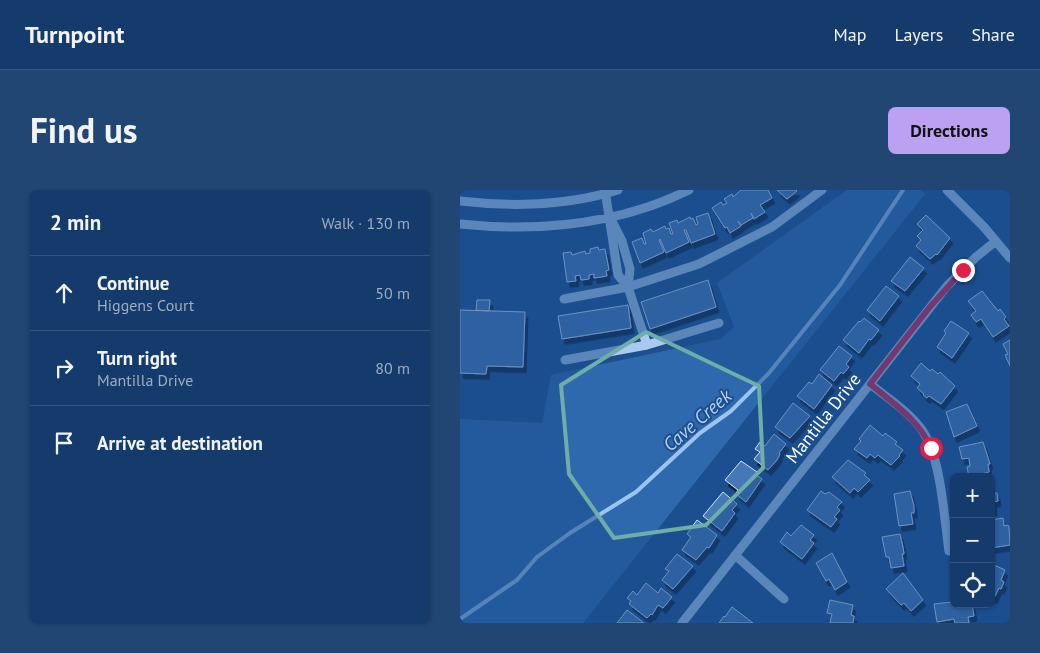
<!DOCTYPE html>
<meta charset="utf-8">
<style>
body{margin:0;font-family:"PT Sans",sans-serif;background:#214673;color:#f1f3f6}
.controls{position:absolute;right:15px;bottom:15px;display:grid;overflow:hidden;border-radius:8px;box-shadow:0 1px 4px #0004}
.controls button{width:45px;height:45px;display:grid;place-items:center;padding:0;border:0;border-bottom:1px solid #33557e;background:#143b6b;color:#f1f3f6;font:25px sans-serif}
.stop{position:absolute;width:15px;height:15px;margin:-11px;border:4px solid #e11d48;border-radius:50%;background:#fff}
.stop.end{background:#e11d48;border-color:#fff;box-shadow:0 1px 5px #0008}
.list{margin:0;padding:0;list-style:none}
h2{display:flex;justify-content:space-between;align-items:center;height:65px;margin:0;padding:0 20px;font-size:21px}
h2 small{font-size:16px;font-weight:400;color:#9dadc1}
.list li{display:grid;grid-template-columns:32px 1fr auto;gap:15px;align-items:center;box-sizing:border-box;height:75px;padding:0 20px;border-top:1px solid #33557e}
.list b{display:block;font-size:19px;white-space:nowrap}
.list p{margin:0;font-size:16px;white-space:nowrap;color:#9dadc1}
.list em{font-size:16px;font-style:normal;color:#9dadc1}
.icon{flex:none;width:28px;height:28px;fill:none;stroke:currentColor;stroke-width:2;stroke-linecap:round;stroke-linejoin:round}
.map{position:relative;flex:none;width:550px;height:433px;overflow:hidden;border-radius:8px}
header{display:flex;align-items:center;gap:30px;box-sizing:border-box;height:70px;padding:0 25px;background:#143b6b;border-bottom:1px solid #33557e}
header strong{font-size:24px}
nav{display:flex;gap:28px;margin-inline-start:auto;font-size:18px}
.intro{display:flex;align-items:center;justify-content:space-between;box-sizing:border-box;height:120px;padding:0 30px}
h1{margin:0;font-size:35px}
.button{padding:12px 22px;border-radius:8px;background:#bca0f2;color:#111;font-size:18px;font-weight:700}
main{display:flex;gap:30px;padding:0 30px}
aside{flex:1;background:#143b6b;border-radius:8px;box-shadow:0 1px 4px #0004}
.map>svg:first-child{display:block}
.green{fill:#2e69ad}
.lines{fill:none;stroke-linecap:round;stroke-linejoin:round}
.stream{stroke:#9cc4f0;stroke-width:4}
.building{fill:#4478b7;stroke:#cfe3fa;filter:url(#shadow)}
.minor{stroke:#a9c9ee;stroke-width:9}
.route{stroke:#e11d48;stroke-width:6}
.marked{fill:none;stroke:#6fada8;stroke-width:4;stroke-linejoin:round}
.labels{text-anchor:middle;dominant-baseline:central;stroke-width:4;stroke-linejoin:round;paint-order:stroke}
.street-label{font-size:18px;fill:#fff;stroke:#1b4f8f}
.water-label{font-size:19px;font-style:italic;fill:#b5d3f5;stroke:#1b4f8f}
</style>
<header>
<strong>Turnpoint</strong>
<nav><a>Map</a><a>Layers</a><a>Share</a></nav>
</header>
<div class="intro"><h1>Find us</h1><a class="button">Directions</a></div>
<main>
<aside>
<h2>2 min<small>Walk · 130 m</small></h2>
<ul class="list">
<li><svg class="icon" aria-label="ahead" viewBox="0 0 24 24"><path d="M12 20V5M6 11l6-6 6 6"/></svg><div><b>Continue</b><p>Higgens Court</p></div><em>50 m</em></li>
<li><svg class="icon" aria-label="right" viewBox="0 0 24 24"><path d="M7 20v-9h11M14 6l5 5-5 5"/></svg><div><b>Turn right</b><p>Mantilla Drive</p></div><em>80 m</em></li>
<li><svg class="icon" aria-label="arrive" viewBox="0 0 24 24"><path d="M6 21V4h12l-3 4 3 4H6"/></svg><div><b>Arrive at destination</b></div></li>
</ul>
</aside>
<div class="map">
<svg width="550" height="433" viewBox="0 0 550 433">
<defs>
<filter id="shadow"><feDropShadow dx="3" dy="5.5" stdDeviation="0" flood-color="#0009"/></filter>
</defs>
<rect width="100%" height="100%" fill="#1b4f8f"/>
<path class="green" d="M387 0H460L465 4 123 433H0V229L82 233 91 185 260 149 274 137 257 93Z"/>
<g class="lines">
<path class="stream" d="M0 429 57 390 77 367 110 343 176 302 240 243 271 221 309 183 380 95 443 0"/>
</g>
<path class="building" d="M281 0H308L312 8 300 15 305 22 294 29 291 23 293 28 281 35 278 31 281 36 270 43 267 37 265 38 252 18 261 12 263 15 267 13 264 9 272 4 273 7Z
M317 0H336L337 1 327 9Z
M248 23 255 44 231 53 226 40H224L229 52 206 63 200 49 199 50 204 62 180 73 172 52 182 48 184 54H186L183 43 191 39 193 42 205 36 206 39 209 38 211 44H213L209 33 217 30 218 33 230 27 231 29 233 28 236 35 238 34 236 27Z
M466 25 490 48 477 65 476 64 470 69 456 56 461 50 457 46 463 40 457 34Z
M138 57 139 60 145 59 149 80 146 81 147 86 134 88V84L129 85V89L121 90 120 85 115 86 116 91 107 92 103 63 111 62 112 65 125 61 126 64 130 63V59Z
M450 67 464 78 445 101 431 91Z
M248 90 256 117 190 139 181 112Z
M426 96 439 106 420 131 407 120Z
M522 101 538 121 540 119 546 127 544 129 549 136 533 147 521 129 516 132 511 125 516 121 508 111Z
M17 110H30L29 121 16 120Z
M168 115 171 138 102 149 98 126Z
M0 120 65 122 63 177 27 176 26 184 0 183Z
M404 128 419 140 411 150 409 149 399 163 383 150 399 131 400 132Z
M491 131 509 143 492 168 477 157 486 143 484 141Z
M550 150V176L545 165 548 164 543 154Z
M379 156 392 166 386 174 389 177 383 184 381 182 374 191 360 180Z
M461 173 470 181 472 179 478 184 480 182 495 196 481 214 469 206 467 208 463 205 464 204 457 198 460 194 451 186Z
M359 184 372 195 354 219 337 206 349 192 352 194Z
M333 213 350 226 330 248 315 237Z
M507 214 517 236 494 247 486 222Z
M410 235 423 246 425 243 437 252 435 254 443 260 439 265 440 266 431 275 418 265 415 268 410 264 407 268 394 259 401 251 399 249Z
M314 244 326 254 319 263 320 264 317 270 308 280 294 269 300 262 295 259 300 252 305 256Z
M523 252 530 274H528L529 282 509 287 507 277 510 276 509 268 502 269 499 257Z
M388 270 406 283 404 285 410 290 398 302 394 298 390 303 372 287Z
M281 271 297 282 295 284 302 289 286 312 276 304 278 300 265 290Z
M361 301 365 304 369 302 382 312 377 317 380 320 374 327 377 329 371 337 347 320Z
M450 301 454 316V323H451L453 334 439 336 434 304Z
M531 301 532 303H537L538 311 533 312 534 320H531Z
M263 302 277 314 272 320 275 323 262 341 243 326Z
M543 328 544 336 548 335 549 337 550 355 531 358V330Z
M237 330 257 345 249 358 247 357 236 370 222 360 231 347 227 344Z
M341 335 354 345 350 350 354 353 342 369 320 352 327 342 331 346Z
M440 344 443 357 444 364H442L444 376 431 378 429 367H426L422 347Z
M372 363 387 392 375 400 369 389 366 391 356 373Z
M217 364 233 376 213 399 202 390 209 381 205 379Z
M532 374 545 380 541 390 544 392 541 399 539 398 534 408 531 407Z
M443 383 463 410 451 421 444 413 441 415 426 399Z
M186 393 198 403 201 398 212 407 203 418 198 415 192 425 191 424 187 428 169 414 171 411 167 408 173 401 177 405Z
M491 409H494V414H512L514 426 508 427 509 433H495L494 429 477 432 474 414 492 412Z
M370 410 393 415 391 425 394 426 393 433H370L372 424 367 423Z
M272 417 293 433H259L264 426 265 427Z
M167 420 184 433H157Z"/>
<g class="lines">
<path class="minor" d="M145 0 158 85 168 97 187 155
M487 0 524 37 550 68
M0 11C52 17 107 16 158 0
M152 31 162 51 170 79 168 97
M0 34C78 42 158 35 229 0
M104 109 168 97 239 74 312 37 362 0
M105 170 187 155 259 133
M410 194C428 208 449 222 462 240 481 267 484 327 489 361
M275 365 324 409
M222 433 487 96 516 67 536 51"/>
</g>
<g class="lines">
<path class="route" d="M471 258C459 230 433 213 410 194L469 118 503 80"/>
</g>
<path d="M0 0H550V433H0ZM186 142 299 196 303 278 246 335 154 348 109 284 101 195Z" fill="#1b4f8f" fill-opacity=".55" fill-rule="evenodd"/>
<path class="marked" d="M186 142 299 196 303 278 246 335 154 348 109 284 101 195Z"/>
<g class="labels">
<g class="street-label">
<text transform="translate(363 228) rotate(-52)">Mantilla Drive</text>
</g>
<g class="water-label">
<text transform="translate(237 230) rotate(-41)">Cave Creek</text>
</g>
</g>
</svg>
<div class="controls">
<button>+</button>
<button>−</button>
<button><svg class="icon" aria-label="locate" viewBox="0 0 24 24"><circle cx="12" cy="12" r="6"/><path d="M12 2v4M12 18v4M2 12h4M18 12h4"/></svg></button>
</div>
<div class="stop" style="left:471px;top:258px"></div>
<div class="stop end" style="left:503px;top:80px"></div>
</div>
</main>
